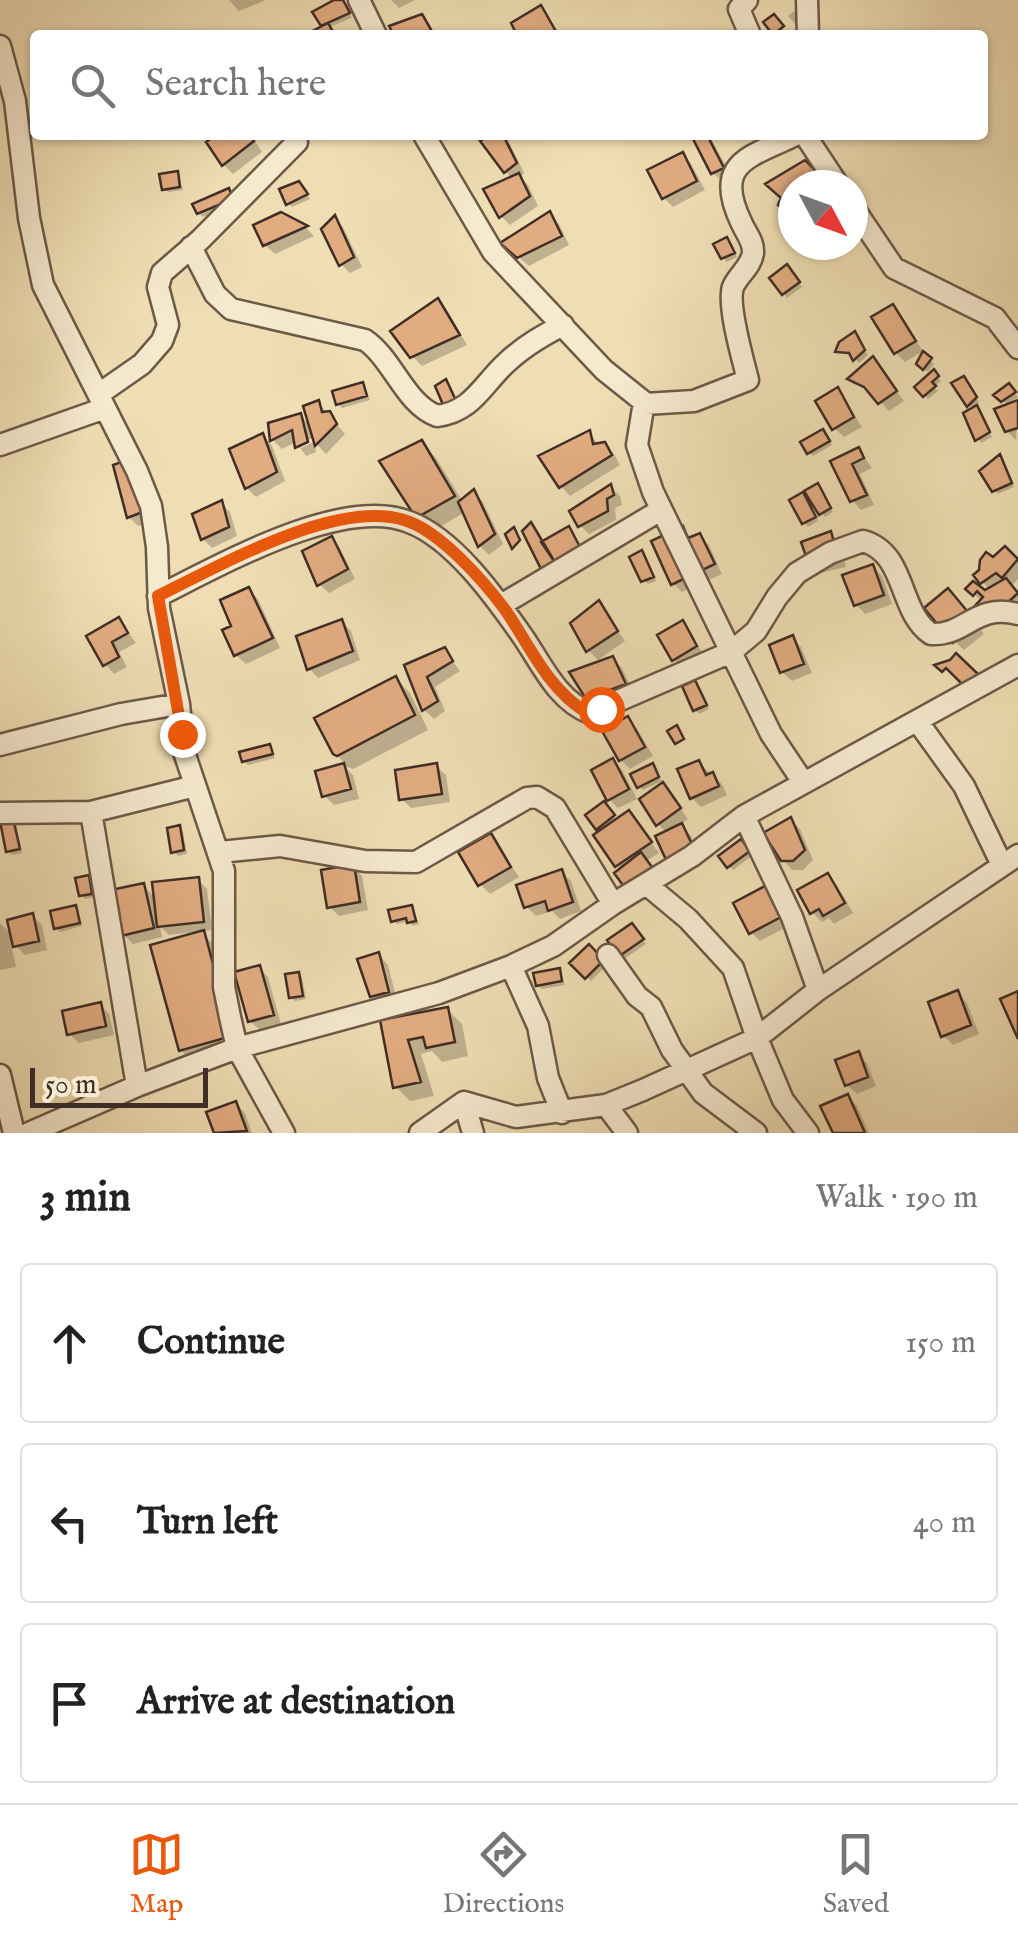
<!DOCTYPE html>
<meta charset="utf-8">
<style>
body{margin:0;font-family:"IM FELL English",serif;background:#f2f2f2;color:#222}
.compass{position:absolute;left:778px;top:170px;width:90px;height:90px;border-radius:50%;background:#fff;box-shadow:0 2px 8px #0004;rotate:131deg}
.scale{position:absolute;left:30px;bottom:25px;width:178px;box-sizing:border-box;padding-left:10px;border:5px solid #402d25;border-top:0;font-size:28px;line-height:35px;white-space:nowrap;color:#402d25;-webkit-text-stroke:8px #f5e9ce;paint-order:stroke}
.stop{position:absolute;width:30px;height:30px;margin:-22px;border:8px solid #ea580c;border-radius:50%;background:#fff}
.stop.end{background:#ea580c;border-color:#fff;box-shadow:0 2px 10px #0008}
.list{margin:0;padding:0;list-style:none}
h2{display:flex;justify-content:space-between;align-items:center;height:130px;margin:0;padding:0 40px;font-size:42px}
h2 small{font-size:32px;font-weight:400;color:#767676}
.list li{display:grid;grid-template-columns:65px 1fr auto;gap:30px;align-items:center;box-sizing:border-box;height:160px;margin:0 20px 20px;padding:0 20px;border:2px solid #e0e0e0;border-radius:10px}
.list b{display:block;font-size:38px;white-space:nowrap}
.list em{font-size:32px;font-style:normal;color:#767676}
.icon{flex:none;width:55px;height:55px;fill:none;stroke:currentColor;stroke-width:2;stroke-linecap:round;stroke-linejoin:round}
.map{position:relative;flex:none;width:1018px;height:1133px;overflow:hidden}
.search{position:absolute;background:#fff;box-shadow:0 2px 8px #0004;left:30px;right:30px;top:30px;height:110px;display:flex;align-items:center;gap:25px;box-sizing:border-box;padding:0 35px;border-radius:10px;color:#767676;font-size:38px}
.sheet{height:670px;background:#fff}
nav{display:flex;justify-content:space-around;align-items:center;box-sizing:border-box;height:140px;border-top:2px solid #e0e0e0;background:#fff;font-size:28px;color:#767676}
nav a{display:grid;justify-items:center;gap:5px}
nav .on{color:#ea580c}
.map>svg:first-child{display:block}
.shadow{fill:#0003}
.building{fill:#e2ac81;stroke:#402d25;stroke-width:2.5}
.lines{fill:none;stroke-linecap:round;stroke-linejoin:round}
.street-casing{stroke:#6c5948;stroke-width:25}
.street{stroke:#f5e9ce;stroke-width:20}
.route{stroke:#ea580c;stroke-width:12}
</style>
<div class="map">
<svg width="1018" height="1133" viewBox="0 0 1018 1133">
<rect width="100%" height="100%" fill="#efddb3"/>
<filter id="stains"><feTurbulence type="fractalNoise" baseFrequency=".002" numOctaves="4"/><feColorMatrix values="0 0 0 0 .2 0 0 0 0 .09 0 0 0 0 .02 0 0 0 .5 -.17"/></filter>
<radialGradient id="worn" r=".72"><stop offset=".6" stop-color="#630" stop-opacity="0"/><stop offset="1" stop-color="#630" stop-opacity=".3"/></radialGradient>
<path class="shadow" d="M229 0H266L239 11Z
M339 0 344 3 352 18 329 27 337 35H311L326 27 323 24Z
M391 0H415L399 8Z
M799 7 807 17 796 25 788 16Z
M221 135H251L262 152 233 174 224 165Z
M496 135H502L509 142 524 173 520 177 528 185 538 206 510 225 501 216 513 179 505 171Z
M694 135H709L732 177 723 182 713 173Z
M682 155 691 164 705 190 673 207 664 198Z
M177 174 183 190 168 192 164 188Z
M303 188 310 199 292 207 289 203Z
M228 191 236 203 203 217 199 213Z
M281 215 306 228 314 236 275 254 265 245Z
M550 215 559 224 569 245 529 266 513 252Z
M335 219 343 227 362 267 350 273 341 264Z
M730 244 737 257 727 262 723 258Z
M791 272 802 287 787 298 784 294Z
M438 301 447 310 467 345 422 366 412 356Z
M893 307 923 351 905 362 896 353Z
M855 335 868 355 859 363 853 356 838 351Z
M924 355 934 364 928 372 919 364Z
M873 360 904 401 889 411 874 395 851 379Z
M934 373 941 381 934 387 938 391 928 399 917 387Z
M968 383 979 402 975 407 992 437 981 443 966 414 973 410 955 384Z
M363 385 370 400 342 408 338 404Z
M1009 387 1018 397 1008 404 1018 402 1016 440 1007 431 1009 406 997 395Z
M837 390 862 427 844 437 834 428Z
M318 402 345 434 326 454 315 442 319 435 301 443V448L314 442 316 452 306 456 296 442 282 449 273 440 271 425 301 416 312 427Z
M589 433 599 445 605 444 614 454 620 465 570 496 561 486Z
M263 436 272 446 285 481 256 497 247 488Z
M826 436 832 445 813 456 809 453Z
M422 443 436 458 463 502 474 493 483 502 503 544 489 555 480 546 465 512 433 531 418 516Z
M859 450 872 468 860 474 874 505 861 510 852 500 833 462Z
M1000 457 1014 487 998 494 994 490Z
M116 467 156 519 138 526 129 517Z
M818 486 833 512 825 517 816 504 811 506 818 521 808 527 793 501Z
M611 487 620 496 622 505 615 508 616 520 589 534 580 525Z
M221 503 230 512 237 536 212 548 203 539Z
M682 529 692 539 699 536 709 545 722 574 682 592 673 583Z
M831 534 840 543 846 567 820 573 811 564Z
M331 539 340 548 355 579 329 593 319 584Z
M1005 549 1018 561V579L1011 587 1018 594V611L982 602 969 589 983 592 989 589 976 575Z
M642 553 656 581 648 584 644 580Z
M873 567 882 576 892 604 865 614 856 604Z
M249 590 258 599 280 648 246 664 236 655Z
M957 601 984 634 964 650 954 641Z
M599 604 625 641 598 660 589 651 574 623Z
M119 620 136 643 119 652 127 667 114 674 105 664 90 637Z
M342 622 351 631 360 660 318 678 309 668Z
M682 623 705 656 683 668 674 659Z
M792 638 801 647 812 673 792 681 782 672Z
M444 650 460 671 435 687 445 711 434 719 424 710 407 666Z
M612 658 622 668 634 693 597 707 588 698Z
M396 679 410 693 428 730 353 769 344 766 353 775 359 799 334 805 325 796 318 772 346 765 335 753Z
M695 683 709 709 699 714 695 710Z
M628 719 637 729 653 756 630 769 621 760Z
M269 746 275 758 248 765 244 761Z
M613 761 622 770 637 799 618 808 609 799Z
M699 763 722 784 727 795 701 807 692 798Z
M436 766 446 775 450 802 411 808 402 799Z
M652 766 662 781 643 790 639 786Z
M663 785 688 819 680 825 691 836 703 861 680 872 667 833 658 824Z
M607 808 617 821 629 813 659 853 646 861 654 872 631 890 622 870 597 835 602 832 597 828Z
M791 820 800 829 813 860 803 870H792L783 860Z
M12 821 16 825 22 853 12 855 8 851Z
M179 828 183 832 187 854 178 856 174 852Z
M491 836 519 877 490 894 480 884Z
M744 847 752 856 733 870 729 866Z
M353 867 362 876 368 910 339 916 329 906Z
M561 872 571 881 581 911 560 919 552 911 536 916 527 907Z
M828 876 837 885 853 913 834 924 829 918 822 922 812 912Z
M88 878 95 897 85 899 81 895Z
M198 880 207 889 212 930 201 932 217 948 245 1050 195 1065 181 1050 194 932 169 935 160 926 162 937 133 944 123 934 143 886 157 899Z
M765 890 774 899 788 926 760 941 751 932Z
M412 907 419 924 413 926 409 921 397 924 393 920Z
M75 908 82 926 60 932 56 928Z
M32 916 42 925 47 950 25 955 10 940 16 967 0 970V923L13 936Z
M636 930 646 944 624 959 620 955Z
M589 948 606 966 591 981 573 963Z
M379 955 388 965 397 1001 381 1005 372 996Z
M259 967 268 977 281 1024 260 1030 250 1021Z
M559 970 565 985 542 989 538 985Z
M298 974 302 978 306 999 295 1001 291 997Z
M957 993 967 1003 979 1034 953 1045 944 1036Z
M100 1005 109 1014 114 1035 79 1043 69 1034Z
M447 1009 462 1024 468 1056 442 1062 432 1051 421 1054 434 1096 410 1101 396 1087 383 1022Z
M858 1054 867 1063 876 1086 857 1094 847 1085Z
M848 1097 857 1106 869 1133H835L823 1107Z
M236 1104 245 1113 252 1133H216L209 1114Z"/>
<path class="building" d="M334 0H343L350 13 321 26 312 12Z
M541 5 558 35H517L511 23Z
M422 14 433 33 431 35H394L389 26Z
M774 14 784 26 773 35 763 22Z
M328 23 335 35 307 34Z
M216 135H250L254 141 222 166 206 142Z
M491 135H503L517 163 504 173 480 141Z
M691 135H707L724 168 711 174Z
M683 152 697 181 662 199 647 170Z
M805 160 817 172 812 176 821 185H793V219L778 205 781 198 765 184Z
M178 171 180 187 162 190 159 174Z
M519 173 530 196 499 218 483 189Z
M299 181 308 194 286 205 279 189Z
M229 188 233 199 197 214 192 204Z
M550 211 562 236 517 258 500 243Z
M281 212 308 226 263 246 253 225Z
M335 215 354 257 339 266 321 229Z
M727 237 735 253 721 259 713 244Z
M787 264 800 282 782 295 769 278Z
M438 298 460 335 410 358 390 331Z
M893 304 916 341 894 354 871 317Z
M855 331 865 350 853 361 849 353 835 352 839 342Z
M923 351 932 358 923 370 916 364Z
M873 356 897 391 878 404 864 387 847 379Z
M934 369 939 376 932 382 936 386 923 397 914 387Z
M964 376 977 397 967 407 951 383Z
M446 379 458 405 450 421 435 386Z
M363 382 367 396 336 405 332 391Z
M1009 383 1016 392 1001 402 993 395Z
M838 387 854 417 832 430 815 401Z
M319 400 322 412 330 411 337 424 315 446 303 406Z
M1018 400V428L1005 432 994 409Z
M977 405 990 432 975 441 963 413Z
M301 413 308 442 295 448 292 430 270 441 268 423Z
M823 429 830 441 807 454 800 442Z
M590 430 593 444 605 442 612 455 559 488 538 456Z
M263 433 277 472 245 489 229 449Z
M422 440 455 496 416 518 379 461Z
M859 447 864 458 852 464 867 495 850 502 830 461Z
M1000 454 1012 483 992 492 979 471Z
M135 457 148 510 127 518 113 465Z
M818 483 831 508 819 515 804 491Z
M611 484 614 495 607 499 608 511 578 527 569 511Z
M474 489 495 534 478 547 458 502Z
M803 492 816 517 802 524 789 500Z
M222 500 229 527 201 540 192 514Z
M531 522 556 564 542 571 522 531Z
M569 526 580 547 556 564 541 542Z
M683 526 688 538 700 533 715 564 671 585 651 541Z
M514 527 520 540 512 549 505 534Z
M831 531 838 558 809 565 801 542Z
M332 536 348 569 317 586 302 551Z
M1005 546 1018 559 1002 578 996 573 980 584 973 575 979 570 980 560 986 552 993 557Z
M642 550 654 577 641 582 629 557Z
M873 564 884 595 854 606 842 575Z
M1006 578 1018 593 1002 608 977 612 972 609 983 597 977 591 973 596 965 589 973 581 985 590Z
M249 587 273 638 234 656 222 630 231 626 220 600Z
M948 588 977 623 953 643 924 608Z
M599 600 618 631 586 652 570 623Z
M119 617 128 633 112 642 119 657 103 666 86 636Z
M342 619 353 651 307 670 296 636Z
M683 620 697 646 672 661 657 635Z
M793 635 804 664 780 673 769 645Z
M445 647 453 661 427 677 438 701 422 711 404 665Z
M956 653 978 674 976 676 981 680 966 688 946 668 942 672 934 665 950 660Z
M613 656 626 684 586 699 569 672Z
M396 676 415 715 337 756 333 754 314 718Z
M695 680 707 705 693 711 682 686Z
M628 716 645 747 619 761 602 731Z
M677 725 684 739 675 744 667 731Z
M270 744 273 754 242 762 239 752Z
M613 758 629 789 607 801 591 770Z
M699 760 706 775 713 772 719 786 690 799 677 769Z
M344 763 351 789 322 797 315 771Z
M437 763 442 794 399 800 395 770Z
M653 763 659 777 637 788 630 774Z
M663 782 681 808 656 826 639 799Z
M604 801 615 815 596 830 585 815Z
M629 810 652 842 615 867 593 835Z
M791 817 805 850 793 861H781L763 833Z
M13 818 20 849 6 852 0 821Z
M682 823 695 851 668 864 655 836Z
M180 825 184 850 171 853 167 828Z
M491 833 511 867 478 886 458 852Z
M741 839 750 851 727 868 718 856Z
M641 852 652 867 625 888 614 873Z
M354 864 360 902 327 908 321 870Z
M562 869 573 902 548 911 545 901 524 908 516 885Z
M828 873 845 903 823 916 819 909 810 914 797 890Z
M89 875 92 894 79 896 75 878Z
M199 877 204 922 157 927 152 882Z
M144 883 154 928 121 936 111 890Z
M765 886 781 917 749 934 733 903Z
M76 905 80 923 54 929 50 911Z
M412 905 416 921 407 923 406 918 391 922 388 910Z
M33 913 39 941 13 947 7 920Z
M632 923 644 939 618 957 607 940Z
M204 930 232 1036 179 1051 150 945Z
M589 944 604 960 585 979 569 963Z
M379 952 389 992 370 997 357 959Z
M260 965 274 1015 248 1022 234 972Z
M560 968 562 981 536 986 533 973Z
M299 972 303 996 289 998 285 974Z
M958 990 971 1025 941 1037 928 1002Z
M1018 991V1039L1000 999Z
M101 1002 106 1026 67 1035 62 1011Z
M448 1007 455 1042 426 1048 423 1037 408 1040 421 1082 393 1088 380 1020Z
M859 1051 868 1077 845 1086 835 1060Z
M848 1094 865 1133H833L820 1106Z
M236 1101 247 1131 214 1133 206 1112Z"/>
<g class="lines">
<defs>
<path id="street" d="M359 0 376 35
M747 0 739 9 750 35
M807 0 808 35
M0 46 15 101 29 218 43 285 137 471 151 506 157 547 159 608 179 704 184 752 224 871V987L230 1017 237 1048 284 1133
M424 135 493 252 604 370 644 402 637 445 653 492 771 734 803 782
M805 135 838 185
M853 207 894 268 995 318 1018 348
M191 247 215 294 231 309 365 340C393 359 405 404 437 416 471 412 482 386 504 365 521 348 541 336 563 325
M99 394 142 364 162 341 168 325 158 287 162 273 200 240 297 142
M645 404 694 401 748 380C743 360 727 305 733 287 738 275 751 267 753 253 754 242 746 233 742 224 711 161 752 157 795 135
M0 445 105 408
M158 596C219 566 342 495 409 522 453 538 495 597 521 634 541 662 556 700 590 713L731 652 756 631 777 597 797 573 830 553 863 541C907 553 898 612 931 634 966 636 975 603 1018 614
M501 605 661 510
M918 722 964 786 1002 865
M0 745 121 714 179 704
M91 812 137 1086
M0 813 91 812 195 786
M744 816 792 917 818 990
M220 852 280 846 365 861 416 862 527 798 537 797 555 808 613 904
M646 884 688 919 733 968 757 1038 783 1100 808 1133
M608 955 637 996 651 1007 672 1050 703 1093 756 1133
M511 966 538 1026 548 1078 562 1113
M0 1075 14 1133
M464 1102 473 1133
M606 1105 627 1133
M29 1133 137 1086 237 1048 439 993 511 966 553 946 613 904 692 856 744 816 1018 665
M420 1133 464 1102 516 1117 606 1105 643 1090 757 1038 818 990 1018 855"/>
</defs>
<use href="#street" class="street-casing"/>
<use href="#street" class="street"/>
</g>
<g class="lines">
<path class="route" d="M182 734 158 596C219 566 336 499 404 520 439 530 484 581 506 611 530 646 548 689 586 712L601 709"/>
</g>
<rect width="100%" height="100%" filter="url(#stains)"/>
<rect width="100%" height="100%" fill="url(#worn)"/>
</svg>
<svg class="compass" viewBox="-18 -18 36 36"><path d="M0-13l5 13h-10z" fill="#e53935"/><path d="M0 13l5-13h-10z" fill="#767676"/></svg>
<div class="scale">50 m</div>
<div class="stop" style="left:601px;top:709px"></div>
<div class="stop end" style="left:182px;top:734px"></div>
<div class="search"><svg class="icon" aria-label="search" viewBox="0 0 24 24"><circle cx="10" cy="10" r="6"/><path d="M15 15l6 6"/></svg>Search here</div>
</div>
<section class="sheet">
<h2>3 min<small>Walk · 190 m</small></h2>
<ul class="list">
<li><svg class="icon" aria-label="ahead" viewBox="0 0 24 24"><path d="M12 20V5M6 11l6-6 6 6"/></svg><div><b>Continue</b></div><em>150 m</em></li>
<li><svg class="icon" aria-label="left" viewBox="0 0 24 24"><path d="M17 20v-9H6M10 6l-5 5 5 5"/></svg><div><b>Turn left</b></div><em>40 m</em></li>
<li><svg class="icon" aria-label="arrive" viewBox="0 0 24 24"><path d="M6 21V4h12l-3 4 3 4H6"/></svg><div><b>Arrive at destination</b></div></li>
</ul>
</section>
<nav>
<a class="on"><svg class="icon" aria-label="map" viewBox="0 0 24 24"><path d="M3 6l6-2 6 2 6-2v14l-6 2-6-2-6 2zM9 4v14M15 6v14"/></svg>Map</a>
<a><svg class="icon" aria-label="directions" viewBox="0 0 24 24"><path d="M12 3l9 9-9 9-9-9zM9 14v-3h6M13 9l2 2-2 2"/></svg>Directions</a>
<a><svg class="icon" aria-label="saved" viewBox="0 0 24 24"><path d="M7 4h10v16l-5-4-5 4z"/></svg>Saved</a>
</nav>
